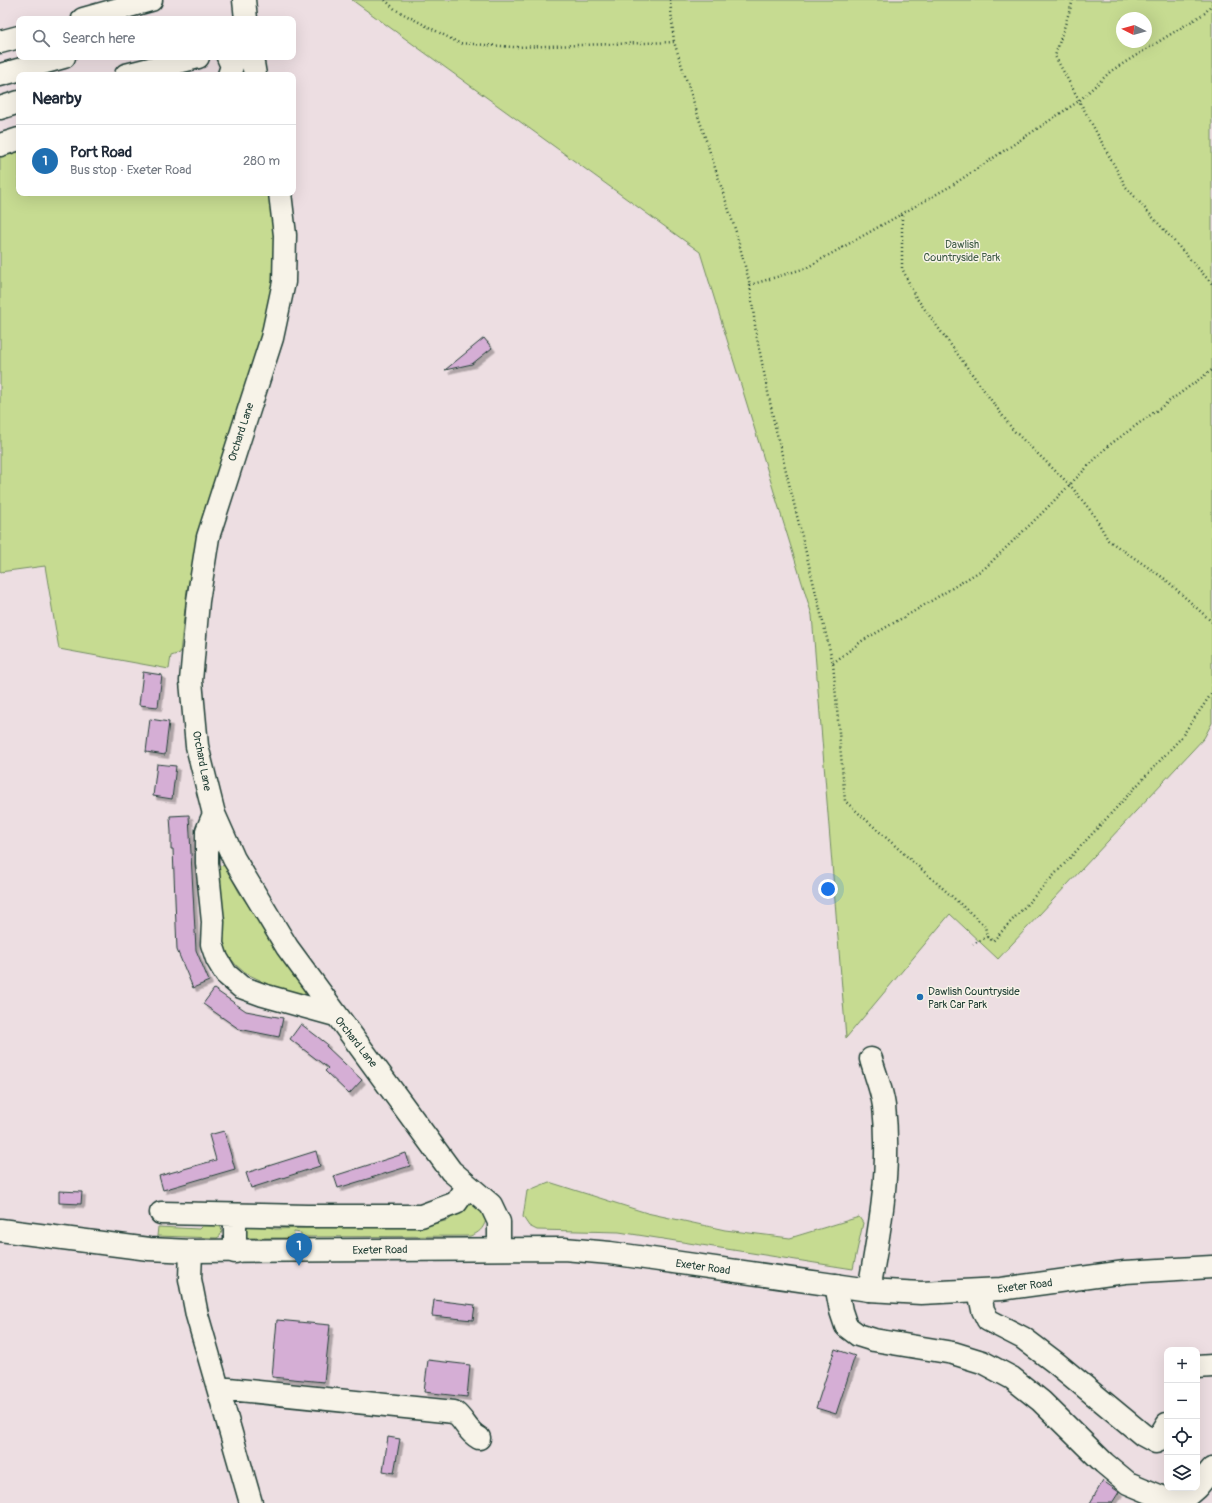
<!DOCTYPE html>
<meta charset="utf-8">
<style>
body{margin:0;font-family:Pangolin,sans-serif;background:#f6f6f7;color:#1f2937}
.controls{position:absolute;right:12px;bottom:12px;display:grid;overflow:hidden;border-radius:8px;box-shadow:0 4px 16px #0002}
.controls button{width:36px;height:36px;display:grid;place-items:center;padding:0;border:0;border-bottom:1px solid #e0e1e3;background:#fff;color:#1f2937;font:20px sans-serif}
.compass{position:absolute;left:1116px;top:12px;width:36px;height:36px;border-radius:50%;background:#fff;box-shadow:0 4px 16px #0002;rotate:276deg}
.you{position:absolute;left:828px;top:889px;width:14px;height:14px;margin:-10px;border:3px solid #fff;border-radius:50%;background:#1a73e8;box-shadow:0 0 0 6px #1a73e833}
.badge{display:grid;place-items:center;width:26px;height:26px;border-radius:50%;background:#1f6fb2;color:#fff;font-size:13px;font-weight:700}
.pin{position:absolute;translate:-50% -33px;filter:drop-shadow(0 1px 2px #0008)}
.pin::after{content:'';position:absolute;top:21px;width:14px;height:12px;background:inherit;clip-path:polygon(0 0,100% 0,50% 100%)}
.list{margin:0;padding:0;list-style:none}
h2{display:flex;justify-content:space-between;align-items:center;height:52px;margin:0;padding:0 16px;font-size:17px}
h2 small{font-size:13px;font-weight:400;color:#747a83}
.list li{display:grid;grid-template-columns:26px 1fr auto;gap:12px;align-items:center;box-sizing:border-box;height:72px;padding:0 16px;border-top:1px solid #e0e1e3}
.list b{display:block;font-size:15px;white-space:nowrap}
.list p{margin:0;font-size:13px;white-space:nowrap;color:#747a83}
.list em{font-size:13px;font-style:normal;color:#747a83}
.icon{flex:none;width:22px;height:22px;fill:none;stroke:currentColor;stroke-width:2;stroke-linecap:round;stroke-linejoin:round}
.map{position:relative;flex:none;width:1212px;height:1503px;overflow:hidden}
.search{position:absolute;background:#fff;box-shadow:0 4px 16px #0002;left:16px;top:16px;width:280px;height:44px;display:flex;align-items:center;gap:10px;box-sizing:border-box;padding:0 14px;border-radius:8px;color:#747a83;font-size:15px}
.panel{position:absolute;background:#fff;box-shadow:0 4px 16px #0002;left:16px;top:72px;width:280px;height:124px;border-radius:8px}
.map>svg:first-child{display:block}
.green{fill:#c6db91;stroke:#728c62;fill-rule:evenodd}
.building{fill:#d5aed5;stroke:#1f3d34;filter:url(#shadow)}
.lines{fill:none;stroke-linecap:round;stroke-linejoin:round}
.minor-casing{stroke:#1f3d34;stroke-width:25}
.major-casing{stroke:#1f3d34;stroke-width:25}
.path{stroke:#1f3d34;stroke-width:2.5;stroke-dasharray:1 3;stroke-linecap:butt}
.minor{stroke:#f7f3e8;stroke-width:22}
.major{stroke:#f7f3e8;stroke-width:22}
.poi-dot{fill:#1f6fb2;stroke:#f7f3e8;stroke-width:1.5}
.labels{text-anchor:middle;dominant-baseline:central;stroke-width:3;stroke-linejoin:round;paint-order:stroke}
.park-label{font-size:11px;fill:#405d47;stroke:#f7f3e8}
.street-label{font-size:11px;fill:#1f3d34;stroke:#f7f3e8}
.poi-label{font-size:11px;fill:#1f3d34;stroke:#f7f3e8;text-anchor:start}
</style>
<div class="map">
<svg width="1212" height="1503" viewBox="0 0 1212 1503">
<defs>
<filter id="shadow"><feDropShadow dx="3.5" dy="3.5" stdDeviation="0" flood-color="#0004"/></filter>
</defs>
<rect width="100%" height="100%" fill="#eddee2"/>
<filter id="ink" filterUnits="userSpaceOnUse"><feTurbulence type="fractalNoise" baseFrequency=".025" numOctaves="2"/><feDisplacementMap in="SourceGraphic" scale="8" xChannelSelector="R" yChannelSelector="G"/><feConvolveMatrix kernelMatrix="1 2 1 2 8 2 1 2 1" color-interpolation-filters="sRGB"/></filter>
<g filter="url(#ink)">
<path class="green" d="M352 0H1212V723L1204 738 998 959 950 914 846 1038 812 615 700 252ZM1122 18H1146V42H1122Z
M19 147V193H269L273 208 277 265 267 332 213 495 202 519V528L187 590 180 653 171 656 169 669 59 649 45 566 0 572V153Z
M217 865 225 866 239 892 309 995 306 998 266 990 260 980 245 973 236 965 226 952 218 948Z
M549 1182 647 1213 725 1230 790 1238 859 1217 863 1223 853 1269 619 1232 537 1230 529 1226 523 1217 527 1191Z
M468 1202 481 1204 486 1220C483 1229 479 1233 470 1236L301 1237V1233L294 1232 293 1238H247L245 1235V1227L250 1223H265L269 1227 275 1229 433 1224 449 1220 463 1205Z
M206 1222 220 1225 222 1231 220 1236 217 1238 157 1236 158 1227 199 1229Z"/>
<path class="building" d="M484 338 492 348 472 364 445 370Z
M143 672 162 675 158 707 139 705Z
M150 719 169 722 165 755 146 752Z
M157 764 176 766 172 799 153 796Z
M189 815 196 950 209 981 193 988 177 950 173 849H171V832L170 816Z
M214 989 246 1011 283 1018 279 1037 239 1029 203 1004Z
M301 1024 327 1044 326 1046 362 1080 349 1094 325 1071 328 1068 290 1039Z
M224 1131 235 1169 163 1190 159 1176 216 1160 209 1135Z
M316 1151 320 1166 251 1188 246 1173Z
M406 1153 410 1166 338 1188 334 1176Z
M59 1191 82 1192 81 1204 59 1203Z
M434 1300 475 1305 473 1320 432 1316Z
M277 1320 330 1325 324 1382 272 1377Z
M835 1349 855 1356 836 1414 816 1408Z
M428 1360 470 1365 467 1397 424 1392Z
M388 1437 400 1439 394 1473 383 1471Z
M1103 1481 1119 1492 1112 1503H1090Z"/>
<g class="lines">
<defs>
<path id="minor" d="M244 0 246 19
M83 19 151 0
M0 42 19 37
M228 57 232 66 229 75
M252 57 255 75
M0 75 64 57
M126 75 198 57
M0 108 19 102
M0 145 19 139
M280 193 285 235 284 282 272 338 208 537 198 601 191 681 197 746 214 814 234 859 287 947 451 1171 491 1205 499 1222V1248
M214 814 207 831V863L213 922 212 944 217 959 226 974 241 987 263 995 335 1015
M161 1213 307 1216H421L456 1203 468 1186
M191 1251 190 1279 197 1315 251 1503
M235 1252V1215
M836 1285 841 1311 846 1326 858 1335 874 1340 953 1353 982 1362 1012 1378 1041 1401 1104 1463 1128 1483 1171 1501H1181L1196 1488
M869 1290C880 1228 891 1168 884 1106 882 1090 875 1074 871 1059
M979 1291 983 1310 988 1320 1023 1338 1056 1363 1143 1435 1156 1442 1167 1424
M1197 1367 1212 1366
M219 1388 454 1412C465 1420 466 1431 479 1438
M1197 1487 1212 1469"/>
<path id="major" d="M0 1230 149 1249 191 1251 564 1249 610 1253 869 1290 921 1293 1001 1289 1125 1272 1212 1267"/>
</defs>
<use href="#minor" class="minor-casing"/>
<use href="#major" class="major-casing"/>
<path class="path" d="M385 0 396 10 459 43 514 47 674 42 736 232 750 285 756 333 774 422 833 663 845 801 985 926 987 937 973 944
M670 0 674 42
M1073 0 1055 56 1126 187 1212 284
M902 215V268L915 296 1013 430 1070 485 1094 515 1108 540 1165 579 1212 622
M750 285 806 268 951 186 1079 101 1111 71 1205 13 1212 4
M833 663 862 641 913 612 985 568 1039 516 1108 446 1212 370
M987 937 993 941 1180 739 1212 693"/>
<use href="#minor" class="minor"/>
<use href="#major" class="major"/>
</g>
</g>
<circle class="poi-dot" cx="920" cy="997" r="4"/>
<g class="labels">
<g class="park-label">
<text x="962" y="244">Dawlish<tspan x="962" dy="13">Countryside Park</tspan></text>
</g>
<g class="street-label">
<text transform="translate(241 432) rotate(-72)">Orchard Lane</text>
<text transform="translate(202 761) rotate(79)">Orchard Lane</text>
<text transform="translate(356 1042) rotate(52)">Orchard Lane</text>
<text transform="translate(380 1250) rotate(-1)">Exeter Road</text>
<text transform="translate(703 1267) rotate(8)">Exeter Road</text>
<text transform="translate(1025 1286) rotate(-7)">Exeter Road</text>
</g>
<g class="poi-label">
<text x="928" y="991">Dawlish Countryside<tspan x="928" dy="13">Park Car Park</tspan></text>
</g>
</g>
</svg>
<div class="controls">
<button>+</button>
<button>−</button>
<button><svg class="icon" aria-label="locate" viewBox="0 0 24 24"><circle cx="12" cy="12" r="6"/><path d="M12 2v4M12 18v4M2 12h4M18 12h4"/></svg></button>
<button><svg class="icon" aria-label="layers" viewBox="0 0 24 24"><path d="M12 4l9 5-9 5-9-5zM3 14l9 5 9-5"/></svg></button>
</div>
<svg class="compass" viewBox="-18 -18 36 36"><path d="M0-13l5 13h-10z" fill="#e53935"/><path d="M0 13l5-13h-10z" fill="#747a83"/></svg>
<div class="you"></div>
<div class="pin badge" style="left:299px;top:1266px">1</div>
<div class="search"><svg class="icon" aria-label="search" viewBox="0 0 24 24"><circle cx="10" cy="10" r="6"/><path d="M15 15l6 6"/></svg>Search here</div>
<section class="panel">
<h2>Nearby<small></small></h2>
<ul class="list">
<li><span class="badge">1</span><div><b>Port Road</b><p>Bus stop · Exeter Road</p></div><em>280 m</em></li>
</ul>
</section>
</div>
